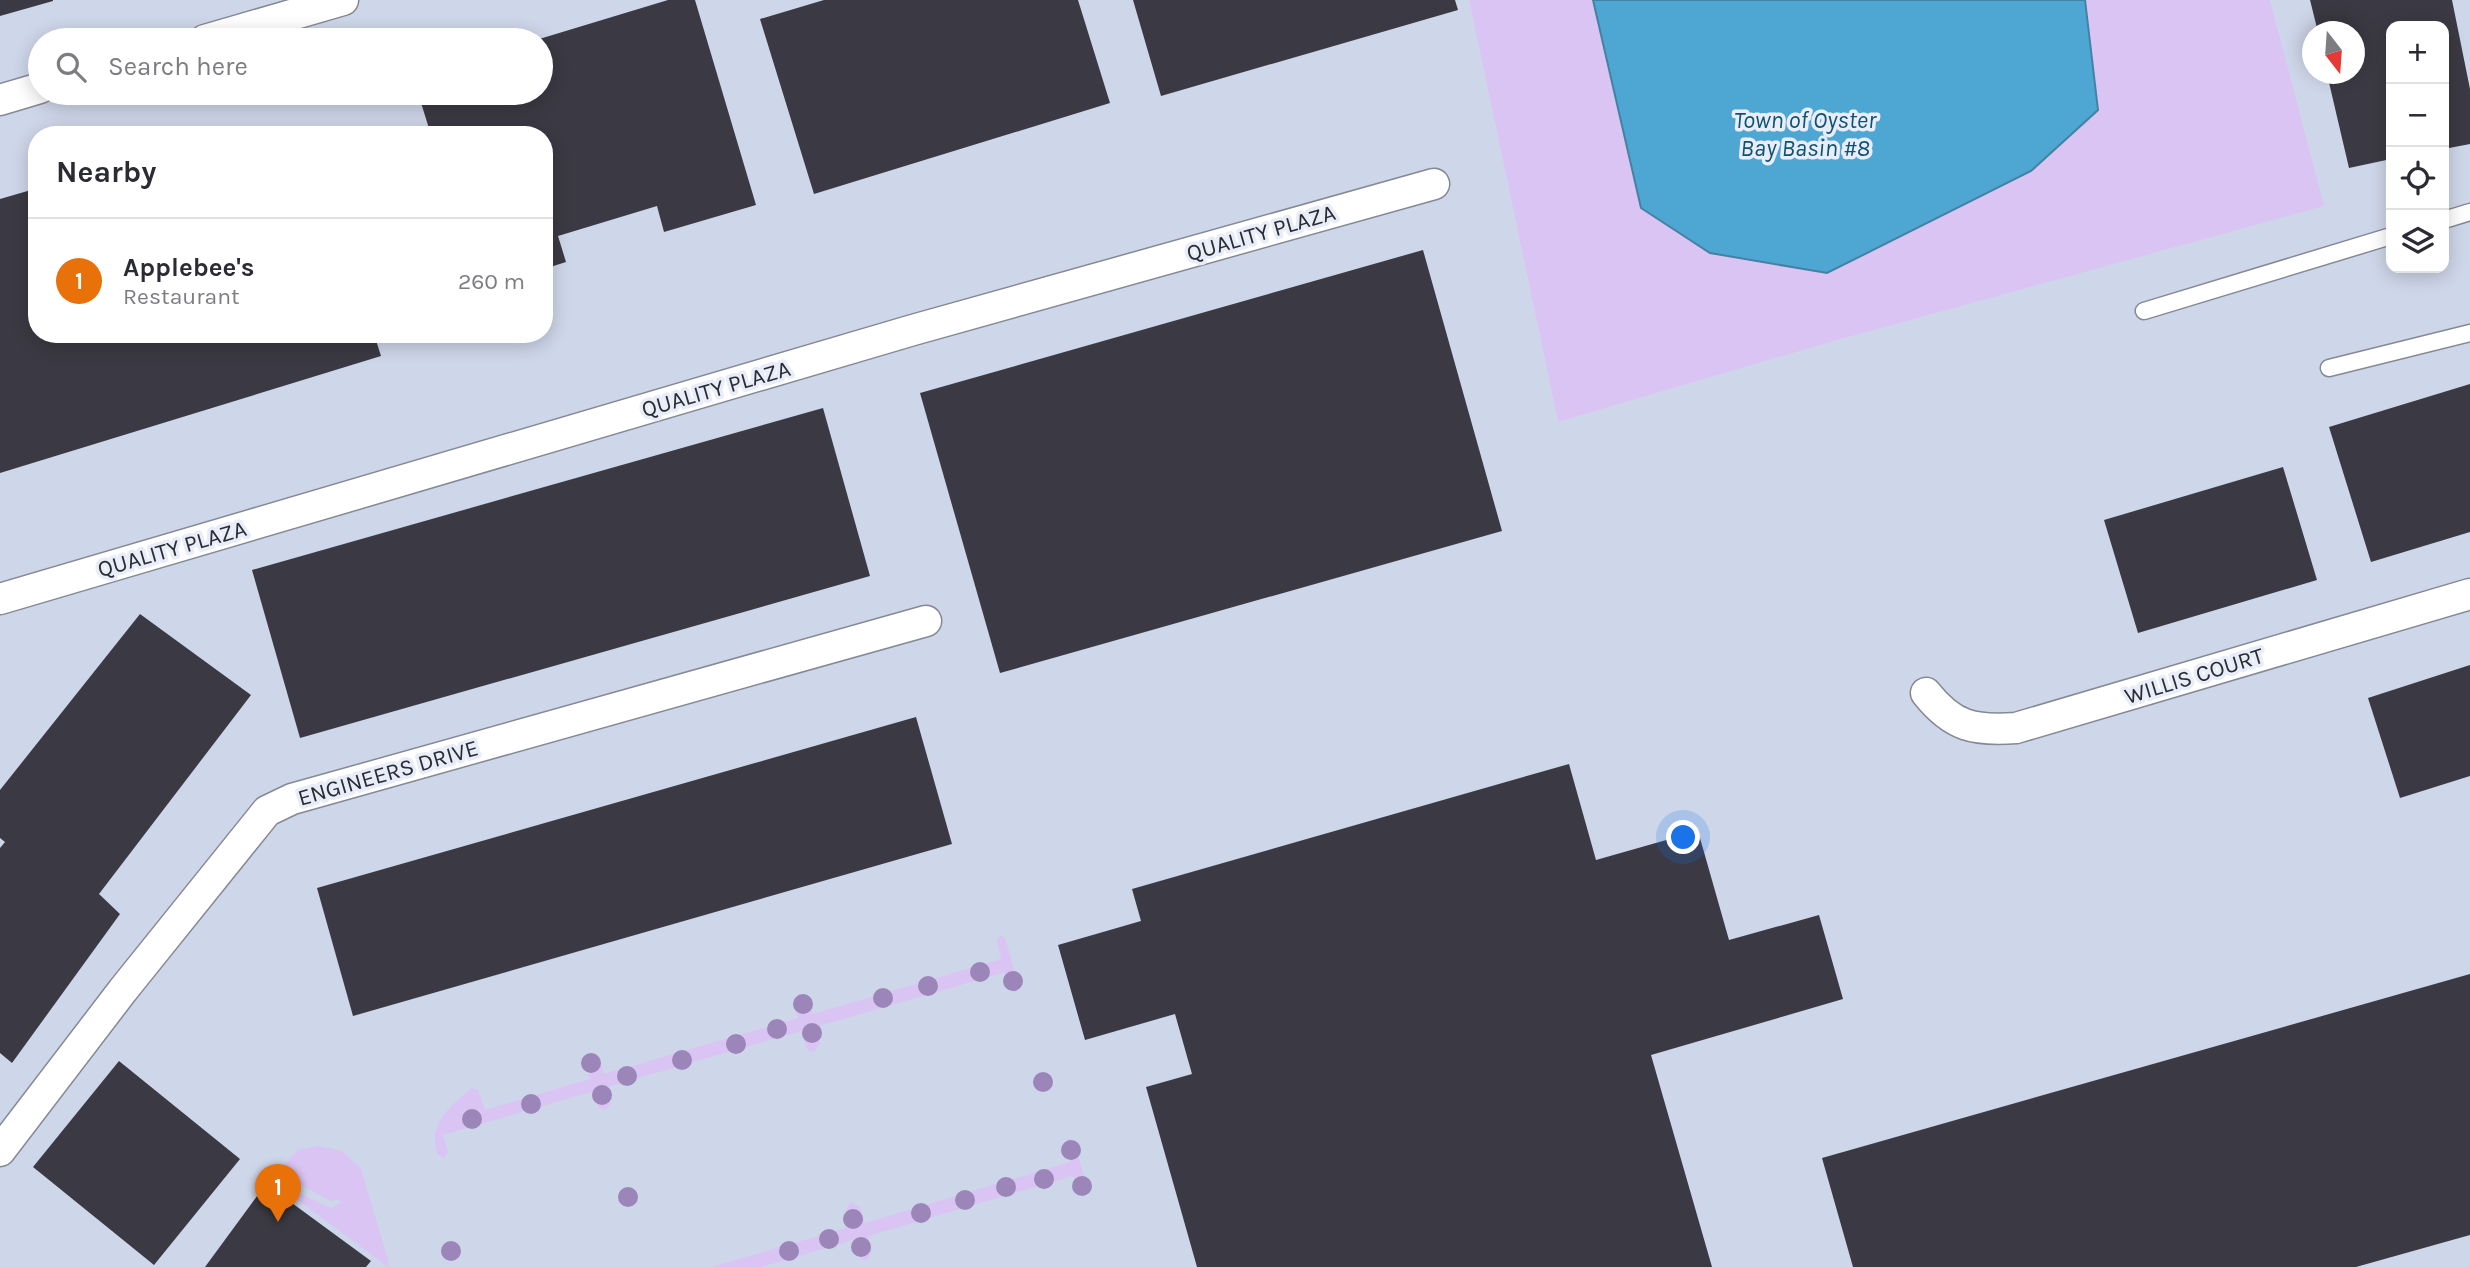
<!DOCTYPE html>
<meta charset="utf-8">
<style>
body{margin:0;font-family:Karla,sans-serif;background:#f7f7f7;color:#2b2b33}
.controls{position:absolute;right:21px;top:21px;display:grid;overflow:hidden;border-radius:14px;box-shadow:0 4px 18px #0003}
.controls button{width:63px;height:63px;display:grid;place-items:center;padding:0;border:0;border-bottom:2px solid #e1e1e2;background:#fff;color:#2b2b33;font:35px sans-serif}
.compass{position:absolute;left:2302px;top:21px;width:63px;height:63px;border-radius:50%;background:#fff;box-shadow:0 4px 18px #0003;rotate:163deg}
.you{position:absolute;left:1684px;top:838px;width:24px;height:24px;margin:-18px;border:5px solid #fff;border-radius:50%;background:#1a73e8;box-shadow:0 0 0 10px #1a73e833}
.badge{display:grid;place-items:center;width:46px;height:46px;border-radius:50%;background:#db2777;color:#fff;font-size:23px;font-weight:700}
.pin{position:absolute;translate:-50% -58px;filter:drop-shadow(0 2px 4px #0008)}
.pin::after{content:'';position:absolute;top:37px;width:24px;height:21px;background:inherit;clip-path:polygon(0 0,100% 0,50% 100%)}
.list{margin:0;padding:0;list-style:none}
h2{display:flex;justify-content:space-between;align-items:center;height:91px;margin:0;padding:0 28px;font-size:30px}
h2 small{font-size:23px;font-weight:400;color:#7c7c81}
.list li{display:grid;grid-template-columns:46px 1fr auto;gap:21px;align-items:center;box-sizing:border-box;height:126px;padding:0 28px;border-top:2px solid #e1e1e2}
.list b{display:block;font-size:26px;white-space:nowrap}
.list p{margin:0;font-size:23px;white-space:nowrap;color:#7c7c81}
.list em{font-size:23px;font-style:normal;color:#7c7c81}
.icon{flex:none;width:38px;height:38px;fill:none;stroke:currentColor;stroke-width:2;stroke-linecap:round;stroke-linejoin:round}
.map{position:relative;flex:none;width:2470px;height:1267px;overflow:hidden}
.search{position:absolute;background:#fff;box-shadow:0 4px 18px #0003;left:28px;top:28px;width:525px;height:77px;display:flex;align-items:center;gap:18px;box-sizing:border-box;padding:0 24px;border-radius:38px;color:#7c7c81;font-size:26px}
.panel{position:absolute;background:#fff;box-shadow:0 4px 18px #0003;left:28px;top:126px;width:525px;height:217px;border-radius:28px}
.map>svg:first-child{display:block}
.built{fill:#ced6e9;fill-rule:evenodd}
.green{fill:#dac4f3}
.water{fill:#4ea7d2;stroke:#4382a2;stroke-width:2}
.building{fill:#3b3a44}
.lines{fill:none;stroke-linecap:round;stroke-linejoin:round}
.lane-casing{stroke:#858994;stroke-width:19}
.street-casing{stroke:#858994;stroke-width:33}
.lane{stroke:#fff;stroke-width:16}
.street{stroke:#fff;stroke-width:30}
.tree{fill:#9c86b9}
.labels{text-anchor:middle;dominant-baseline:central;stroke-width:7;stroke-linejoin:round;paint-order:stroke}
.street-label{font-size:23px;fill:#2a2c31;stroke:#e9edf9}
.water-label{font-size:24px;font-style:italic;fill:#0c5472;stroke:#e9edf9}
</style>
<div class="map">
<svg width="2470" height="1267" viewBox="0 0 2470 1267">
<rect width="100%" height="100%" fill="#dbe0ec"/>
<path class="built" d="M0 0H1469L1558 422 1834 341 2323 206 2270 0H2470V1267H0ZM2391 26H2444V268H2391ZM2312 32H2354V74H2312ZM40 40H541V93H40ZM37 135H544V334H37Z"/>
<path class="green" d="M1469 0H2270L2324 206 1834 341 1558 422Z
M1000 935 1005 938 1019 987 1016 993 1010 990 1005 972 816 1027 820 1043 815 1051 810 1052 806 1047 801 1031 607 1087 611 1104 606 1110 599 1108 594 1091 443 1135 448 1152 444 1158 437 1154C436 1149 435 1143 435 1137 435 1118 458 1099 472 1088L478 1090 485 1110 590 1079 585 1062 591 1055 599 1058 604 1074 798 1018 794 1001 799 993 807 996 813 1014 1001 959 997 940Z
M1068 1138 1074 1141 1088 1190 1084 1197 1079 1194 1073 1176 868 1236 872 1252 867 1260H862L853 1240 761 1267H711L850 1227 846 1210 851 1202 859 1206 865 1223 1070 1162 1065 1144Z
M318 1146 342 1151 361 1169 388 1260V1267L271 1180 330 1208 340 1203 339 1199 331 1201 277 1172 298 1150Z"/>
<path class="water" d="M1593 0H2085L2098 110 2031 171 1827 273 1710 253 1641 208Z"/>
<path class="building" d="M0 0H53V1L0 16Z
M668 0H695L756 205 664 232 657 206 558 236 566 262 544 269V135H431L418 93H541V40H536Z
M824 0H1078L1110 103 814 194 760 19Z
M1133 0H1455L1458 10 1161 96Z
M2310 0H2452L2470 89V144L2444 149V26H2391V159L2349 168 2327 74H2354V32H2318Z
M31 190 37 210V334H374L381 356 0 473V199Z
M1423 250 1502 531 1000 673 920 393Z
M2470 384V532L2371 562 2329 427Z
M823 408 870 576 300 738 252 570Z
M2283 467 2317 580 2138 633 2104 520Z
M140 614 251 695 99 894 120 914 12 1063 0 1053V848L5 842 0 838V790Z
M2470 665V776L2400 798 2368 698Z
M916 717 952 844 353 1016 317 888Z
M1569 764 1596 860 1698 831 1729 940 1819 915 1843 999 1651 1055 1712 1267H1197L1146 1087 1192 1074 1175 1014 1085 1040 1058 945 1141 921 1132 889Z
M2470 974V1235L2356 1267H1853L1822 1158Z
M119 1061 240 1159 154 1265 33 1167Z
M266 1184 371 1261 366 1267H205Z"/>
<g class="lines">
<defs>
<path id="lane" d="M2444 220 2470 212
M2144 311 2391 236
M2329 368 2470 333"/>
<path id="street" d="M205 40 343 0
M0 100 40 88
M0 599 913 330 1434 184
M1926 693C1953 727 1974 731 2016 728L2470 594
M0 1151 123 990 267 811 292 799 926 621"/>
</defs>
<use href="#lane" class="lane-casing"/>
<use href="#street" class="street-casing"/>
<use href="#lane" class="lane"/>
<use href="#street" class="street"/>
</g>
<g class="tree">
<circle cx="980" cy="972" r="10"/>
<circle cx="1013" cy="981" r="10"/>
<circle cx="928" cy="986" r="10"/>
<circle cx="883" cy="998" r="10"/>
<circle cx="803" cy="1004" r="10"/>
<circle cx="777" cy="1029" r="10"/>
<circle cx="812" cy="1033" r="10"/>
<circle cx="736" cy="1044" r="10"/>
<circle cx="682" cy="1060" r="10"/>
<circle cx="591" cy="1063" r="10"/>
<circle cx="627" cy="1076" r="10"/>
<circle cx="1043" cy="1082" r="10"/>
<circle cx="602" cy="1095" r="10"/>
<circle cx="531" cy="1104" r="10"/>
<circle cx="472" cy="1119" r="10"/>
<circle cx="1071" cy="1150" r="10"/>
<circle cx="1044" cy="1179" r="10"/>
<circle cx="1082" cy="1186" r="10"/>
<circle cx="1006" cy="1187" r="10"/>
<circle cx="628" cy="1197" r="10"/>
<circle cx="965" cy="1200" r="10"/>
<circle cx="921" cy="1213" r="10"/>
<circle cx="853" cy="1219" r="10"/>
<circle cx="829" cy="1239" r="10"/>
<circle cx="861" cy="1247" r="10"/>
<circle cx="451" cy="1251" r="10"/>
<circle cx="789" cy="1251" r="10"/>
</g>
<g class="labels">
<g class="street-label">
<text transform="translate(1261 233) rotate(-16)">QUALITY PLAZA</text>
<text transform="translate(716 389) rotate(-16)">QUALITY PLAZA</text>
<text transform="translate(172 549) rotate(-16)">QUALITY PLAZA</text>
<text transform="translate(2194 676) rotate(-17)">WILLIS COURT</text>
<text transform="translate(388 773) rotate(-16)">ENGINEERS DRIVE</text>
</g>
<g class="water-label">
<text x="1805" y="120">Town of Oyster<tspan x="1805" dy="28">Bay Basin #8</tspan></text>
</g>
</g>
</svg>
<div class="controls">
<button>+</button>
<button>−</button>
<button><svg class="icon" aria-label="locate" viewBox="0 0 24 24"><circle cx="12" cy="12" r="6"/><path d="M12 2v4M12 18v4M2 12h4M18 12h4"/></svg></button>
<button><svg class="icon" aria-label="layers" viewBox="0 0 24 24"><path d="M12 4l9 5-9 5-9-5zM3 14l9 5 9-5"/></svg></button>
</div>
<svg class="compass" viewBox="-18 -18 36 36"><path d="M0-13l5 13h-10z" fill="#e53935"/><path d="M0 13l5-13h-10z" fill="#7c7c81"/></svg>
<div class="you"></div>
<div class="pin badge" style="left:278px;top:1222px;background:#e8710a">1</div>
<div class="search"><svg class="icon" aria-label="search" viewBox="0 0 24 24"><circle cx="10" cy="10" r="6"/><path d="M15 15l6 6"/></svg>Search here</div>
<section class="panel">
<h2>Nearby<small></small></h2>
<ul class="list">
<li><span class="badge" style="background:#e8710a">1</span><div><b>Applebee's</b><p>Restaurant</p></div><em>260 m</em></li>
</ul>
</section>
</div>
